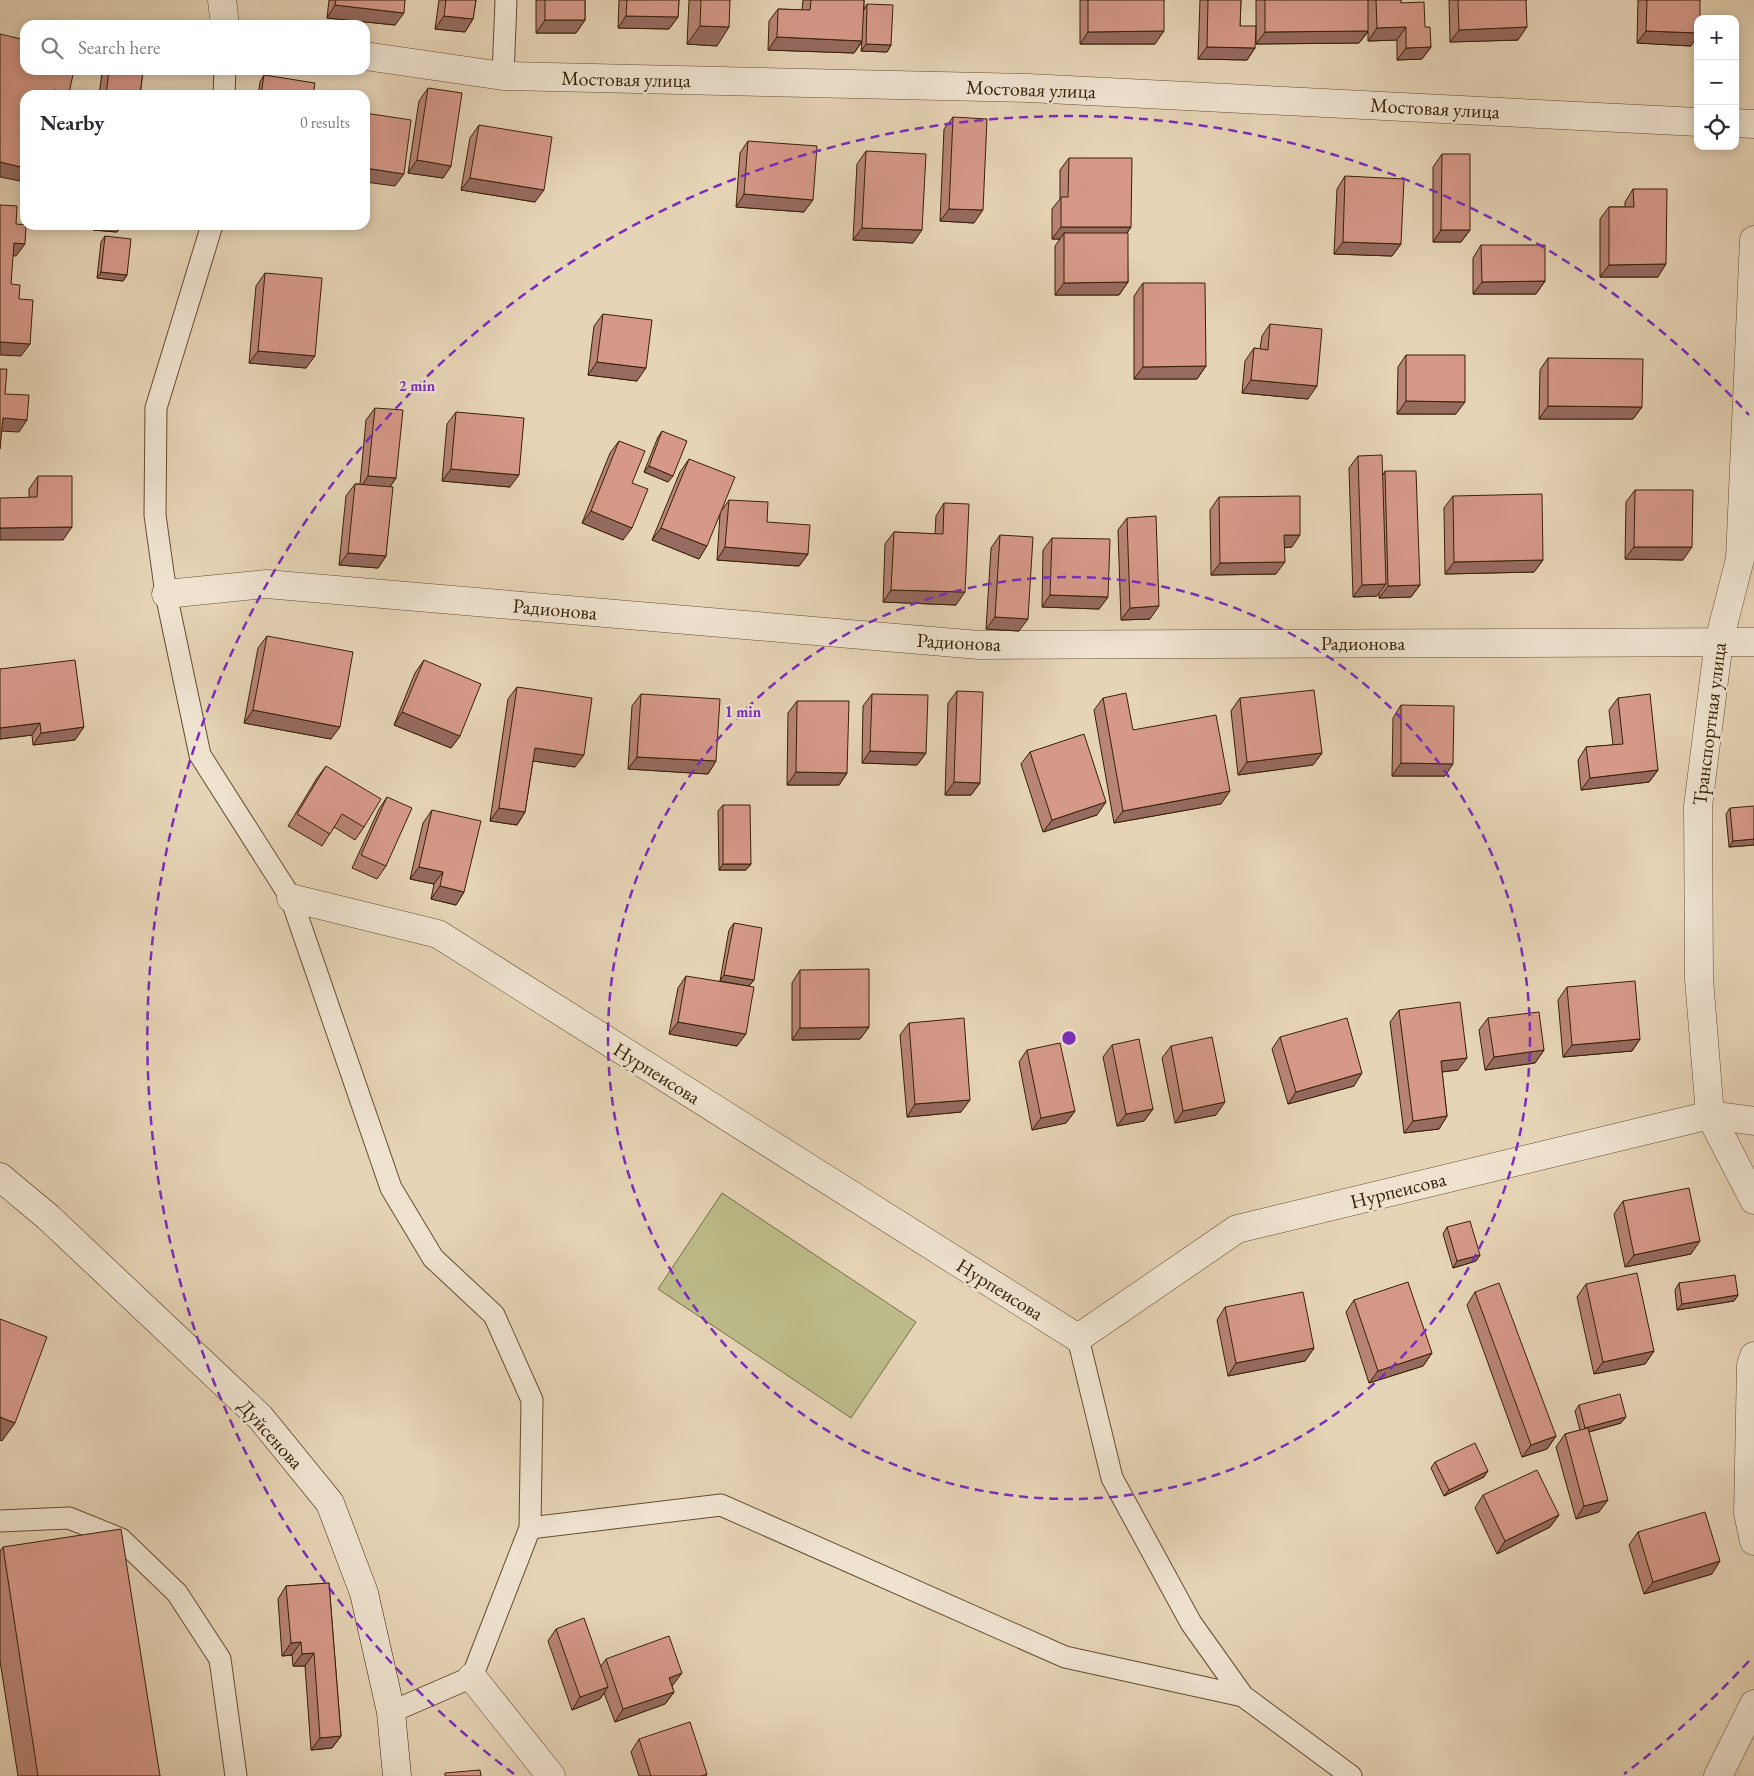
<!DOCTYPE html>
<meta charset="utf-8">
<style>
body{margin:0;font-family:"EB Garamond",serif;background:#f7f7f7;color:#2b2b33}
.controls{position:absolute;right:15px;top:15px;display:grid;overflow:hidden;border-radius:10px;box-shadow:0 2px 12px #0003}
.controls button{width:45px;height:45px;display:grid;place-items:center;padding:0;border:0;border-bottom:1px solid #e1e1e2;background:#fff;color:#2b2b33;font:25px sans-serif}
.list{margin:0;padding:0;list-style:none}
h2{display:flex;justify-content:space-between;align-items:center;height:65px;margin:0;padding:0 20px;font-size:21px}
h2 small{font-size:16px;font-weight:400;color:#7c7c81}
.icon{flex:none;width:28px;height:28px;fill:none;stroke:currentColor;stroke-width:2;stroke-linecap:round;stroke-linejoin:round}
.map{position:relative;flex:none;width:1754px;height:1776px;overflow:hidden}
.search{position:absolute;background:#fff;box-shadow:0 2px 12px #0003;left:20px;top:20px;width:350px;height:55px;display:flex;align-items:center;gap:12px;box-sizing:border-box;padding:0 18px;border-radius:15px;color:#7c7c81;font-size:19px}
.panel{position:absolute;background:#fff;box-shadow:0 2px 12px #0003;left:20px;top:90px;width:350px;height:140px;border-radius:15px}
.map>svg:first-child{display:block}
.green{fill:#bcbb89;stroke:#7a6e48}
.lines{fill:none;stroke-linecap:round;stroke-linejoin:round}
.lane-casing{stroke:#644d32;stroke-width:23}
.street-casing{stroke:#644d32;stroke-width:29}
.secondary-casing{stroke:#382006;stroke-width:29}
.lane{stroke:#efe3d0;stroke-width:21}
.street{stroke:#efe3d0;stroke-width:28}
.secondary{stroke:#efe3d0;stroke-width:28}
.wall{fill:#b88476;stroke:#382006}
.shaded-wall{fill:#966b60;stroke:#382006}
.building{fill:#d69989;stroke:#382006}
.ring{fill:none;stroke:#7b2cbf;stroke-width:2.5;stroke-dasharray:9 6}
.labels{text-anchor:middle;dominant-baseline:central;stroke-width:4.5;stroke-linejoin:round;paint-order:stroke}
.street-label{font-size:20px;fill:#382006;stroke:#efe3d0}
.centre{fill:#7b2cbf;stroke:#efe3d0;stroke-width:2.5}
.ring-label{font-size:15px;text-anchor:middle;font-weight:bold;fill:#7b2cbf;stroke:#efe3d0;stroke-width:4.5;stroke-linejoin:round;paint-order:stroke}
</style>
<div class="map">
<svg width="1754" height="1776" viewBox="0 0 1754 1776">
<rect width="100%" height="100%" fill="#e6d4b6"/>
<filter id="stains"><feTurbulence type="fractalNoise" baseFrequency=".004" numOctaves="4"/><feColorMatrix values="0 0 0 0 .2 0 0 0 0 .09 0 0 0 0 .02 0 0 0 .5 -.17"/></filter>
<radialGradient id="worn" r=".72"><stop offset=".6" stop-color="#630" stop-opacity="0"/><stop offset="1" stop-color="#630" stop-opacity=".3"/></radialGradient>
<path class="green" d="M722 1193 916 1322 851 1418 658 1289Z"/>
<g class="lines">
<defs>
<path id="lane" d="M503 76 506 0
M224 95 225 70
M212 225 156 408 155 515 166 594 200 755 291 898 391 1188 433 1258 494 1315 532 1400 530 1528
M1078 1338 1112 1478 1191 1623 1243 1696
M0 1521 69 1518 121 1539 177 1593 220 1659 236 1776
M391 1712 472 1677 530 1528 721 1505 1065 1657 1243 1696 1351 1776"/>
<path id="street" d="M222 0 225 25
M365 56 503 76 1028 88 1698 122
M1735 123 1754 124
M1754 240 1740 559 1719 641 1698 806 1699 979 1710 1115 1754 1200
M166 594 266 584 979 645 1754 642
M291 898 438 934 1078 1338 1237 1229 1710 1115 1754 1121
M1754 1356 1751 1365 1748 1513 1754 1541
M472 1677 551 1776
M1718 1776 1754 1704"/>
<path id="secondary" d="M0 1177 48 1217 260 1417 330 1503 364 1593 391 1712 397 1776"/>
</defs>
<use href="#lane" class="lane-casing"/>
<use href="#street" class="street-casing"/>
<use href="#secondary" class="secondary-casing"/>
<use href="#lane" class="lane"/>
<use href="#street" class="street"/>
<use href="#secondary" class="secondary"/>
</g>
<path class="wall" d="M329 0H405L395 25 327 18Z
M439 0H476L473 19 465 32 435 29Z
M536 0H585V20L576 33H536Z
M619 0H679L678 17 669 29 618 28Z
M689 0H730L717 46 687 44Z
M803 0H864V10L867 4 891 45 887 52 861 51 862 42 854 53 768 50 769 21 778 9 802 10Z
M1080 0H1164L1155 44H1080Z
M1200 0H1241L1240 26 1255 48 1247 60 1198 59Z
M1256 0H1401V3L1425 27 1431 47 1422 59 1397 60V40L1368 41V32L1359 43 1256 44Z
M1449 0H1526L1518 40 1450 42Z
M1638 0H1700L1691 46 1637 43Z
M104 70H143L140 95H99L102 73Z
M264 75 313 95H258L260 82Z
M428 88 451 166 443 178 408 173 419 101Z
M953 117 974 223 940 221 944 129Z
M479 125 535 202 461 190 470 138Z
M748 141 804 212 736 207 740 153Z
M866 151 913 243 853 240 857 164Z
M1442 154 1470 230 1461 242H1433V167Z
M1069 158 1131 227 1127 233 1128 282 1119 295H1055V246L1060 239H1052V209L1060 199V170Z
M1345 176 1401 244 1392 256 1334 254 1337 189Z
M1633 189 1658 277H1600V219L1609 207H1625V202Z
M94 225H122L117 232 93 230Z
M105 236 127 275 123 281 97 278 101 242Z
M1481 245 1545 281 1536 294H1473V258Z
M265 273 306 368 249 363 256 286Z
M1143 283 1206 366 1197 379H1134V296Z
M603 314 637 381 588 375 594 326Z
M1270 324 1308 399 1242 393 1245 361 1254 348 1260 349 1262 336Z
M1406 355 1456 414H1397L1398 367Z
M1548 358 1642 407 1633 419H1539L1540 370Z
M375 408 396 478 390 487 386 556 378 568 339 565 346 496 355 484H360L366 420Z
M456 412 510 487 442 481 447 424Z
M662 431 668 482 644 472 658 437Z
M619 441 632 483 623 540 582 523 610 453Z
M1358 456 1383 475 1385 471 1420 585 1411 597 1379 598V593L1377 596 1353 597 1349 468Z
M689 459 722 510 729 500 767 522 808 554 799 566 717 560 720 514 699 559 652 540 680 472Z
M38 476 63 540 29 497V489Z
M1635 490 1683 560 1625 559 1626 502Z
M1453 496 1543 560 1534 572 1445 574 1444 508Z
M1219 497 1292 547 1284 548 1276 574 1211 575 1210 510Z
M944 503 956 605 883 602 885 544 894 532 935 534 936 516Z
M1127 518 1150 619 1121 620 1118 530Z
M1000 535 1019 631 986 629 991 548Z
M1052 538 1108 597 1099 609 1042 607 1043 550Z
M267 636 331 739 244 723 258 648Z
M424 660 460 736 451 748 394 725 415 673Z
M0 669 75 740 33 745 32 735 0 739Z
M517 687 575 767 533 761 525 812 517 825 490 821 508 699Z
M957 691 980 783 971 795H945L948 703Z
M641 694 716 761 708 774 628 769 632 706Z
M872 694 926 753 917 765 862 763 863 706Z
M1103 698 1133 730 1221 804 1114 823 1094 710Z
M1240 698 1322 753 1313 765 1238 775 1231 711Z
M1618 698 1658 770 1649 782 1581 790 1578 760 1586 747 1613 745 1609 710Z
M797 701 847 773 839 785H787L788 713Z
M1401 705 1445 776H1392L1393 718Z
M1030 752 1097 815 1043 832 1021 764Z
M326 766 364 827 355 840 334 827 322 846 288 826 317 778Z
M387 797 386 866 377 879 352 868 379 809Z
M723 805 751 864 746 870H719L718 811Z
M1730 808 1754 845 1729 847 1726 814Z
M432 810 464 892 456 905 431 899 434 884 410 879 423 823Z
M734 923 754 980 749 986 720 981 729 930Z
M800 970 869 1027 860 1039 792 1040V983Z
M686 976 737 1046 669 1034 678 988Z
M1567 987 1640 1039 1632 1051 1563 1057 1558 1000Z
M1399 1010 1458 1070 1442 1072 1447 1116 1439 1129 1404 1133 1390 1022Z
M1488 1018 1544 1050 1535 1063 1485 1070 1479 1030Z
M909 1023 961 1112 907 1117 900 1035Z
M1280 1037 1354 1086 1288 1104 1272 1049Z
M1112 1045 1153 1109 1144 1121 1117 1126 1103 1057Z
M1171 1046 1216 1115 1175 1123 1162 1058Z
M1027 1050 1075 1111 1066 1123 1032 1130 1019 1062Z
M1623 1201 1691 1254 1625 1267 1614 1214Z
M1447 1227 1480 1255 1476 1261 1453 1268 1443 1234Z
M1679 1283 1738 1295 1734 1301 1677 1310 1675 1290Z
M1586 1284 1654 1351 1645 1364 1594 1374 1577 1297Z
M1475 1292 1556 1436 1547 1449 1522 1457 1467 1305Z
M1354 1300 1432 1353 1423 1366 1369 1383 1346 1312Z
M1225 1307 1314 1348 1305 1361 1228 1376 1217 1320Z
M1579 1405 1621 1423 1589 1432 1599 1512 1576 1519 1556 1447 1565 1434 1580 1430 1575 1411Z
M1435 1462 1484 1477 1444 1496 1431 1468Z
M1483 1495 1559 1515 1550 1527 1497 1554 1475 1508Z
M1638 1532 1712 1574 1644 1594 1629 1545Z
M3 1547 160 1776H18L0 1661V1551Z
M329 1583 341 1736 332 1748 311 1750 305 1666H293L292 1655 282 1656 278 1599 286 1586Z
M556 1629 601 1666 606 1659 673 1685 672 1686 674 1692 665 1704 615 1722 604 1693 600 1699 572 1710 548 1641Z
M639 1739 707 1774 706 1776H639L631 1752Z"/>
<path class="shaded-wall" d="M335 5 404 13 395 25 327 18Z
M444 16 473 19 465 32 435 29Z
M626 16 678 17 669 29 618 28Z
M545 20H585L576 33H536Z
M700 26 729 27 717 46 687 44Z
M1406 27 1397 40 1368 41 1377 28Z
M1527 27 1518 40 1450 42 1459 30Z
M1164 31 1155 44H1080L1088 32Z
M1368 31 1359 43 1256 44 1265 32Z
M1646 31 1698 33V35L1691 46 1637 43Z
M777 37 862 41 854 53 768 50Z
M866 44 891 45 887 52 861 51Z
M1207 47 1255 48 1247 60 1198 59Z
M1431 47 1422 59 1397 60 1406 48Z
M54 90 69 93 68 95H50Z
M417 160 451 166 443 178 408 173Z
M0 162 25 168V182L0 177Z
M365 168 404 174 395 186 365 182Z
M470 178 544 190 535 202 461 190Z
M744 194 813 200 804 212 736 207Z
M949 209 983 210 974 223 940 221Z
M97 225H122L117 232 93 230Z
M1061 227H1131L1122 240 1064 233 1060 239H1052Z
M862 228 922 230 913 243 853 240Z
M1441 230H1470L1461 242H1433Z
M1343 242 1401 244 1392 256 1334 254Z
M14 243 25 244 16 256 6 255Z
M1666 264 1658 277H1600L1609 265Z
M101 272 127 275 123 281 97 278Z
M1545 281 1536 294H1473L1482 282Z
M1128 282 1119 295H1055L1064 283Z
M0 342 30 344 21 356 0 355Z
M258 351 315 356 306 368 249 363Z
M597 362 646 368 637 381 588 375Z
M1206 366 1197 379H1134L1143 367Z
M1251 380 1317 386 1308 399 1242 393Z
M1406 401 1465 402 1456 414H1397Z
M1548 406 1642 407 1633 419H1539Z
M3 418 27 420 19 432 0 431Z
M649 466 673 476 668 482 644 472Z
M451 469 519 475 510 487 442 481Z
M368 476 396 478 387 491 360 489Z
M591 511 632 528 623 540 582 523Z
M72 527 63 540H0V528Z
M661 528 707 546 699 559 652 540Z
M1284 535H1300L1292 547 1275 548Z
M725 547 808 554 799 566 717 560Z
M1634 547H1692L1683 560 1625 559Z
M348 553 386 556 378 568 339 565Z
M1543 560 1534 572 1445 574 1454 562Z
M1285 562 1276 574 1211 575 1220 563Z
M1386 584 1377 596 1353 597 1362 585Z
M1420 585 1411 597 1379 598 1388 586Z
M891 590 965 592 956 605 883 602Z
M1050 595 1108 597 1099 609 1042 607Z
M1159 606 1150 619 1121 620 1130 608Z
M995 617 1028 619 1019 631 986 629Z
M253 710 340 727 331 739 244 723Z
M402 712 460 736 451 748 394 725Z
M40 723 32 735 0 739V728Z
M84 727 75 740 33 745 41 733Z
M535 748 584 755 575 767 526 760Z
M870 751 926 753 917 765 862 763Z
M1322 753 1313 765 1238 775 1247 762Z
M637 757 716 761 708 774 628 769Z
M1401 763 1453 764 1445 776H1392Z
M1658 770 1649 782 1581 790 1590 778Z
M796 772 847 773 839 785H787Z
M954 782 980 783 971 795H945Z
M1230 791 1221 804 1114 823 1123 811Z
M1106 802 1097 815 1043 832 1052 820Z
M499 808 525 812 517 825 490 821Z
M1754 839V845L1729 847 1733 841Z
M723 864H751L746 870H719Z
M419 867 443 872 434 884 410 879Z
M440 886 464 892 456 905 431 899Z
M724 975 754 980 749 986 720 981Z
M678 1022 746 1034 737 1046 669 1034Z
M869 1027 860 1039 792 1040 800 1028Z
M1640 1039 1632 1051 1563 1057 1572 1045Z
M1544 1050 1535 1063 1485 1070 1494 1057Z
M1467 1058 1458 1070 1432 1073 1441 1061Z
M1362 1073 1354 1086 1288 1104 1296 1092Z
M970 1100 961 1112 907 1117 915 1104Z
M1225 1102 1216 1115 1175 1123 1183 1111Z
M1153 1109 1144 1121 1117 1126 1126 1114Z
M1075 1111 1066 1123 1032 1130 1041 1118Z
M1447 1116 1439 1129 1404 1133 1413 1121Z
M1700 1241 1691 1254 1625 1267 1634 1255Z
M1480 1255 1476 1261 1453 1268 1457 1261Z
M1738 1295 1734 1301 1677 1310 1682 1304Z
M1314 1348 1305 1361 1228 1376 1236 1363Z
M1654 1351 1645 1364 1594 1374 1603 1362Z
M1432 1353 1423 1366 1369 1383 1378 1371Z
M0 1417 15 1423 2 1441 0 1440Z
M1626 1417 1621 1423 1581 1434 1585 1428Z
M1556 1436 1547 1449 1522 1457 1531 1445Z
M1488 1471 1484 1477 1444 1496 1449 1490Z
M1608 1500 1599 1512 1576 1519 1584 1506Z
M1559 1515 1550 1527 1497 1554 1505 1541Z
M1720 1561 1712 1574 1644 1594 1653 1582Z
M301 1642 292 1655 282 1656 291 1643Z
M314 1653 305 1666H293L302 1654Z
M682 1673 673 1685 660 1690 669 1678Z
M608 1687 600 1699 572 1710 580 1697Z
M674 1692 665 1704 615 1722 623 1709Z
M341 1736 332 1748 311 1750 320 1738Z"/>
<path class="building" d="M336 0H405L404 13 335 5Z
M446 0H476L473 19 444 16Z
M545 0H585V20H545Z
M627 0H679L678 17 626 16Z
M701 0H730L729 27 700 26Z
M811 0H864L862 41 777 37 778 9 810 10Z
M1088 0H1164V31L1088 32Z
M1208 0H1241L1240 26H1256L1255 48 1207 47Z
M1265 0H1368V31L1265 32Z
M1376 0H1401V3L1424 2 1425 27H1430L1431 47 1406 48V27L1377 28Z
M1458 0H1526L1527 27 1459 30Z
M1647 0H1700V19H1698V33L1646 31Z
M867 4 893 5 891 45 866 44Z
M0 34 25 40V70H74L69 93 54 90 52 95H25V168L0 162Z
M109 70H143L140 95H106Z
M264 75 315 83 313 95H261Z
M428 88 462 93 451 166 417 160Z
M365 113 411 120 404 174 365 168Z
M953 117 987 119 983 210 949 209Z
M479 125 552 137 544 190 470 178Z
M748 141 817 146 813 200 744 194Z
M866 151 926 154 922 230 862 228Z
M1442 154H1470V230H1441Z
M1069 158H1132L1131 227H1061V197H1068Z
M1345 176 1404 179 1401 244 1343 242Z
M1633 189H1667L1666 264 1609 265V207H1634Z
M0 205 17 206 16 224 26 225 25 244 14 243 11 284 20 285 19 299 33 300 30 344 0 342Z
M1064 233H1128V282L1064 283Z
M105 236 131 239 127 275 101 272Z
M1481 245H1545V281L1482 282Z
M265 273 322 278 315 356 258 351Z
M1143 283H1205L1206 366 1143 367Z
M603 314 652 320 646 368 597 362Z
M1270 324 1322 329 1317 386 1251 380 1254 348 1268 350Z
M1406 355H1465V402L1406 401Z
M1548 358 1643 359 1642 407 1548 406Z
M0 369H7L5 394 29 395 27 420 3 418 0 449Z
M375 408 403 410 396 478 368 476Z
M456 412 524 418 519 475 451 469Z
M662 431 687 441 673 476 649 466Z
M619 441 645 451 632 483 648 489 632 528 591 511Z
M1382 455 1386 584 1362 585 1358 456Z
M689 459 735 477 707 546 661 528Z
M1385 471H1416L1420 585 1388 586Z
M38 476H72V527L0 528V498L37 497Z
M355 484 393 487 386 556 348 553Z
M1635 490H1693L1692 547H1634Z
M1542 494 1543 560 1454 562 1453 496Z
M1300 496V535H1284L1285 562 1220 563 1219 497Z
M729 500 768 502 767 522 810 525 808 554 725 547Z
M944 503 969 504 965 592 891 590 894 532 943 534Z
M1156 516 1159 606 1130 608 1127 518Z
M1000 535 1033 537 1028 619 995 617Z
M1052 538 1110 539 1108 597 1050 595Z
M267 636 353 652 340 727 253 710Z
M75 660 84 727 41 733 40 723 0 728V669Z
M424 660 481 684 460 736 402 712Z
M517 687 592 698 584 755 535 748 525 812 499 808Z
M1314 690 1322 753 1247 762 1240 698Z
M957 691 983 692 980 783 954 782Z
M1126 693 1133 730 1216 715 1230 791 1123 811 1103 698Z
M641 694 720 699 716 761 637 757Z
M872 694 928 695 926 753 870 751Z
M1650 694 1658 770 1590 778 1586 747 1623 744 1618 698Z
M797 701H849L847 773 796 772Z
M1401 705 1454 706 1453 764 1401 763Z
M1084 734 1106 802 1052 820 1030 752Z
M326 766 381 799 364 827 342 814 330 834 297 814Z
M387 797 412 808 386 866 361 855Z
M723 805H750L751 864H723Z
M1754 806V839L1733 841 1730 808Z
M432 810 481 821 464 892 440 886 443 872 419 867Z
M734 923 762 928 754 980 724 975Z
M869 969V1027L800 1028V970Z
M686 976 754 987 746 1034 678 1022Z
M1635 981 1640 1039 1572 1045 1567 987Z
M1460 1002 1467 1058 1441 1061 1447 1116 1413 1121 1399 1010Z
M1539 1012 1544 1050 1494 1057 1488 1018Z
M964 1018 970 1100 915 1104 909 1023Z
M1347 1018 1362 1073 1296 1092 1280 1037Z
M1212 1037 1225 1102 1183 1111 1171 1046Z
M1139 1039 1153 1109 1126 1114 1112 1045Z
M1060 1043 1075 1111 1041 1118 1027 1050Z
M1689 1188 1700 1241 1634 1255 1623 1201Z
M1470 1221 1480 1255 1457 1261 1447 1227Z
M1637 1273 1654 1351 1603 1362 1586 1284Z
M1735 1275 1738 1295 1682 1304 1679 1283Z
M1408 1282 1432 1353 1378 1371 1354 1300Z
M1499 1283 1556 1436 1531 1445 1475 1292Z
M1303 1292 1314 1348 1236 1363 1225 1307Z
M0 1319 47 1337 15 1423 0 1417Z
M1620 1394 1626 1417 1585 1428 1579 1405Z
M1588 1428 1608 1500 1584 1506 1565 1434Z
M1475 1443 1488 1471 1449 1490 1435 1462Z
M1537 1470 1559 1515 1505 1541 1483 1495Z
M1705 1512 1720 1561 1653 1582 1638 1532Z
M121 1529 160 1776H38L3 1547Z
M329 1583 341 1736 320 1738 314 1653 302 1654 301 1642 291 1643 286 1586Z
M584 1618 608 1687 580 1697 556 1629Z
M669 1636 682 1673 669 1678 674 1692 623 1709 606 1659Z
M690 1722 707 1774 701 1776H651L639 1739Z
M480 1770 481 1776H445V1773Z"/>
<g class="ring">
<circle cx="1069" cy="1038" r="461"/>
<path d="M1749 1661A922 922 0 0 1 1624 1774M514 1774A922 922 0 1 1 1749 415"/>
</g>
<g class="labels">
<g class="street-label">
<text transform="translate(626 79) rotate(1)">Мостовая улица</text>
<text transform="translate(1031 89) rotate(2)">Мостовая улица</text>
<text transform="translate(1435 108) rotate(3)">Мостовая улица</text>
<text transform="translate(555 609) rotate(5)">Радионова</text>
<text transform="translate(959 642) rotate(3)">Радионова</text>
<text x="1363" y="643">Радионова</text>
<text transform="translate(1709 724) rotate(-83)">Транспортная улица</text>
<text transform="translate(657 1073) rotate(32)">Нурпеисова</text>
<text transform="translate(1398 1190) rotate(-14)">Нурпеисова</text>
<text transform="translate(1000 1289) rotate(32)">Нурпеисова</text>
<text transform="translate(271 1434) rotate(48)">Дуйсенова</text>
</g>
</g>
<circle cx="1069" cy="1038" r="8" class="centre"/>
<g class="ring-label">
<text x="417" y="391">2 min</text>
<text x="743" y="717">1 min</text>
</g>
<rect width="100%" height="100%" filter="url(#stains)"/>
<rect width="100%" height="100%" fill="url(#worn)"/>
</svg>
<div class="controls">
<button>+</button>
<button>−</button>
<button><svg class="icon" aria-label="locate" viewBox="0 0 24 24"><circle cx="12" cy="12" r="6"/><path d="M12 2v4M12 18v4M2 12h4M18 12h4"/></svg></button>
</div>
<div class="search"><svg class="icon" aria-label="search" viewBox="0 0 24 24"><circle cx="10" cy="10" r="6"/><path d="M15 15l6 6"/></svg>Search here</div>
<section class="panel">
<h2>Nearby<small>0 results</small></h2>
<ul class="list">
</ul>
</section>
</div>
